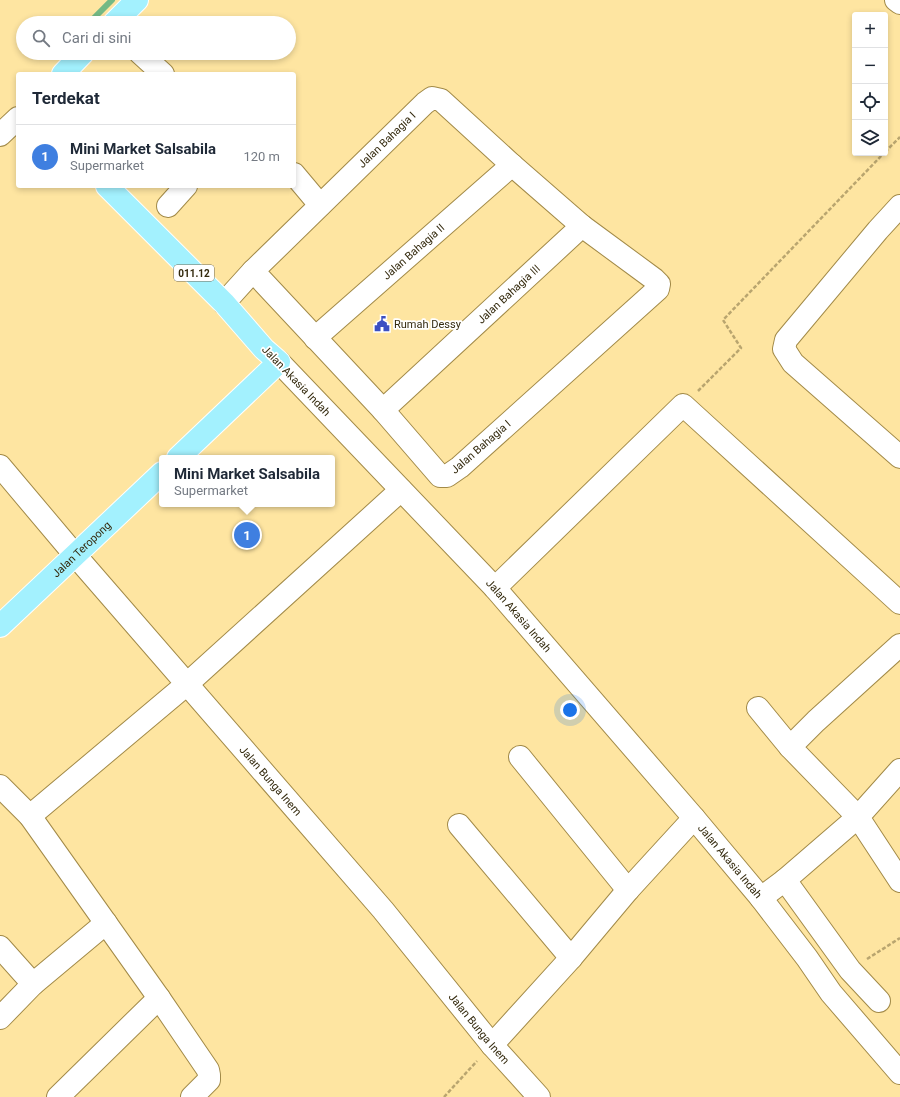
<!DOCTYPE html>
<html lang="id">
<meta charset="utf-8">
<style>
body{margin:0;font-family:Roboto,sans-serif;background:#f2f2f3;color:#1f2937}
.controls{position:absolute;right:12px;top:12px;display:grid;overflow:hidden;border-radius:4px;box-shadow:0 2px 6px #0003}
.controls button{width:36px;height:36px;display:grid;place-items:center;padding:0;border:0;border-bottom:1px solid #e0e1e3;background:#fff;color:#1f2937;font:20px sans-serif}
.you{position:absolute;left:570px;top:710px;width:14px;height:14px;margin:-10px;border:3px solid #fff;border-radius:50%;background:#1a73e8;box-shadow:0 0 0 6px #1a73e833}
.badge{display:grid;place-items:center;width:26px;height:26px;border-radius:50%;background:#3b4fc2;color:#fff;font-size:13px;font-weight:700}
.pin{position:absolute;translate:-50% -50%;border:2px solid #fff;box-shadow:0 1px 4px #0006}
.popup{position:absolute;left:159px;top:455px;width:176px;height:52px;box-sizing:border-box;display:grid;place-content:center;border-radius:4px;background:#fff;filter:drop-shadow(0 1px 3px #0005);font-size:13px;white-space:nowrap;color:#747a83}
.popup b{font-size:15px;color:#1f2937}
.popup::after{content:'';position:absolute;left:50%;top:100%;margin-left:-8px;border:8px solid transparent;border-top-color:#fff}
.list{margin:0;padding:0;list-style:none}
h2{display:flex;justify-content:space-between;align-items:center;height:52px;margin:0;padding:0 16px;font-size:17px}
h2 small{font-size:13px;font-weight:400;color:#747a83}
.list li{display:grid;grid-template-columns:26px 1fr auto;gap:12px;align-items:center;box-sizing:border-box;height:64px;padding:0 16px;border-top:1px solid #e0e1e3}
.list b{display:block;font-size:15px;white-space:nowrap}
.list p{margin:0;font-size:13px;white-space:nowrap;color:#747a83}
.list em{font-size:13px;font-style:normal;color:#747a83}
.icon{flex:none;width:22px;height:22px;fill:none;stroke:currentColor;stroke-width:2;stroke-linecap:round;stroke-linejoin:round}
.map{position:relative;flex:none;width:900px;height:1097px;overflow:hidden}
.search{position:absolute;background:#fff;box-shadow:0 2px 6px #0003;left:16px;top:16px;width:280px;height:44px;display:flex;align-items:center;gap:10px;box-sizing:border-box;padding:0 14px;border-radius:22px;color:#747a83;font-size:15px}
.panel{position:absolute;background:#fff;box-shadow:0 2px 6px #0003;left:16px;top:72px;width:280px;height:116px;border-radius:4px}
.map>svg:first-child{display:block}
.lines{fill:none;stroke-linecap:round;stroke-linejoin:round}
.stream{stroke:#74b984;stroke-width:6}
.street-casing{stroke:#a28a48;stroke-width:24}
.primary-casing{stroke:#fff;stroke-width:24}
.path{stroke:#b9a56f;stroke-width:2.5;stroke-dasharray:4 2;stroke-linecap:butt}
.street{stroke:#fff;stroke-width:22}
.primary{stroke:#a3f1fe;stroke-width:22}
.labels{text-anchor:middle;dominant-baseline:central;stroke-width:3.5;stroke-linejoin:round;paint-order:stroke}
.shield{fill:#fff;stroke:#716a56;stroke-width:1}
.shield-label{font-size:10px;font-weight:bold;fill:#342a0e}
.street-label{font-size:11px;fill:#342a0e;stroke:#fff}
.poi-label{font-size:11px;fill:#342a0e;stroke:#fff;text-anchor:start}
</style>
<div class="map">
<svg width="900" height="1097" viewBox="0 0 900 1097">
<rect width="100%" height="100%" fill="#fee5a1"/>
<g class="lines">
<path class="stream" d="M89 23 112 0
M57 55 59 53"/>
<defs>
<g id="street">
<path d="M896 0 900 3"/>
<path d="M140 53 163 74"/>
<path d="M432 98 441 100 512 165 582 226 654 279 659 284 658 289 460 467 447 476H440L383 410 253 271 425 103Z"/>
<path d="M0 135 18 118"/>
<path d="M294 174 320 205"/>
<path d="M168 206 186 186"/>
<path d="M900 206 878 230 786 340 784 349 793 363 900 457"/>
<path d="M224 303 253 271"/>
<path id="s1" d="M315 338 512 165"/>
<path id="s2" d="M279 362 495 588 694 818 761 898 807 958 831 993 900 1073"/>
<path id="s3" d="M383 410 582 226"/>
<path id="s4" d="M0 466 75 555 383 910 492 1045 539 1097"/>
<path d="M495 588 683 405 900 603"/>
<path d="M900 645 816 721 790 747 858 817 900 881"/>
<path d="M758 708 790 747"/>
<path d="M520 757 628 890"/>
<path d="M0 786 30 816 159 998 208 1070 209 1075V1080L192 1097"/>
<path d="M30 816 187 684 401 490"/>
<path d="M459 825 571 958"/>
<path d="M785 880 850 970 879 1001"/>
<path d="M761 898 785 880 858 817 900 770"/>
<path d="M0 947 33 984"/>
<path d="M0 1018 33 984 106 923"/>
<path d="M492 1045 571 958 628 890 694 818"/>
<path d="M58 1097 159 998"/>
</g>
<g id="primary">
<path d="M114 23 137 0"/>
<path d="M63 74 83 53"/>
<path d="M107 186 224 303 264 349 279 362 178 458"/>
<path id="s5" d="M0 626 162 473"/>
</g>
</defs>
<use href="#street" class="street-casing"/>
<use href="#primary" class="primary-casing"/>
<path class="path" d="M885 152 900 137
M698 391 741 348 723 320 884 153
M867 959 900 938
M444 1097 477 1061"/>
<use href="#street" class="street"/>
<use href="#primary" class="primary"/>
</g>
<defs>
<symbol id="civic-bare" viewBox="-9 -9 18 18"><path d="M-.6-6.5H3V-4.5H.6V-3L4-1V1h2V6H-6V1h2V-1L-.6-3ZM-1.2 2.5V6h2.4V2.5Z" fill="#3b4fc2" stroke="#fff" stroke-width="2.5" paint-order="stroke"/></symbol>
</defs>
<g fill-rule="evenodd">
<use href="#civic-bare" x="371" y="313" width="22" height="22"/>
</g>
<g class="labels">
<rect class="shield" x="174" y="265" width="40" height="16" rx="3"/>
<g class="shield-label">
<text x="194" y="273">011.12</text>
</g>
<g class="street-label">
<text transform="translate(387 140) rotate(-44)">Jalan Bahagia I</text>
<text stroke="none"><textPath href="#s1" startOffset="131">Jalan Bahagia II</textPath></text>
<text stroke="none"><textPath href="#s3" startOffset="171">Jalan Bahagia III</textPath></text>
<text transform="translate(296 381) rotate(46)">Jalan Akasia Indah</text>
<text transform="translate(481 447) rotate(-41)">Jalan Bahagia I</text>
<text stroke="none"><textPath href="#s5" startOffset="112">Jalan Teropong</textPath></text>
<text stroke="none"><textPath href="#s2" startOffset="349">Jalan Akasia Indah</textPath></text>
<text stroke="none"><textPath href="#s4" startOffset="415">Jalan Bunga Inem</textPath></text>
<text stroke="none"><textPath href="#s2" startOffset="673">Jalan Akasia Indah</textPath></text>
<text stroke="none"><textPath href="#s4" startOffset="739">Jalan Bunga Inem</textPath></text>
</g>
<g class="poi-label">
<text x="394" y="324">Rumah Dessy</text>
</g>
</g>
</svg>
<div class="controls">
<button>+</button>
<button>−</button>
<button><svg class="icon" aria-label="locate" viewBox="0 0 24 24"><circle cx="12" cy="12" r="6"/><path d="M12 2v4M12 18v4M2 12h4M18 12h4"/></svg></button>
<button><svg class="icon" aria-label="layers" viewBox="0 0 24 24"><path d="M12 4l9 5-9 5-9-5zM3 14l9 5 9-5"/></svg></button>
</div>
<div class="you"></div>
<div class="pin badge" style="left:247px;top:535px;background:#3f7fe0">1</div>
<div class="popup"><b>Mini Market Salsabila</b>Supermarket</div>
<div class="search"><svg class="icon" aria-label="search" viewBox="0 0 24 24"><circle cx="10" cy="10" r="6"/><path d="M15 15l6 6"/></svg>Cari di sini</div>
<section class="panel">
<h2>Terdekat<small></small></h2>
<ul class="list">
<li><span class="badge" style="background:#3f7fe0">1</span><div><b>Mini Market Salsabila</b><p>Supermarket</p></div><em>120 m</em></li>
</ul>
</section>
</div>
